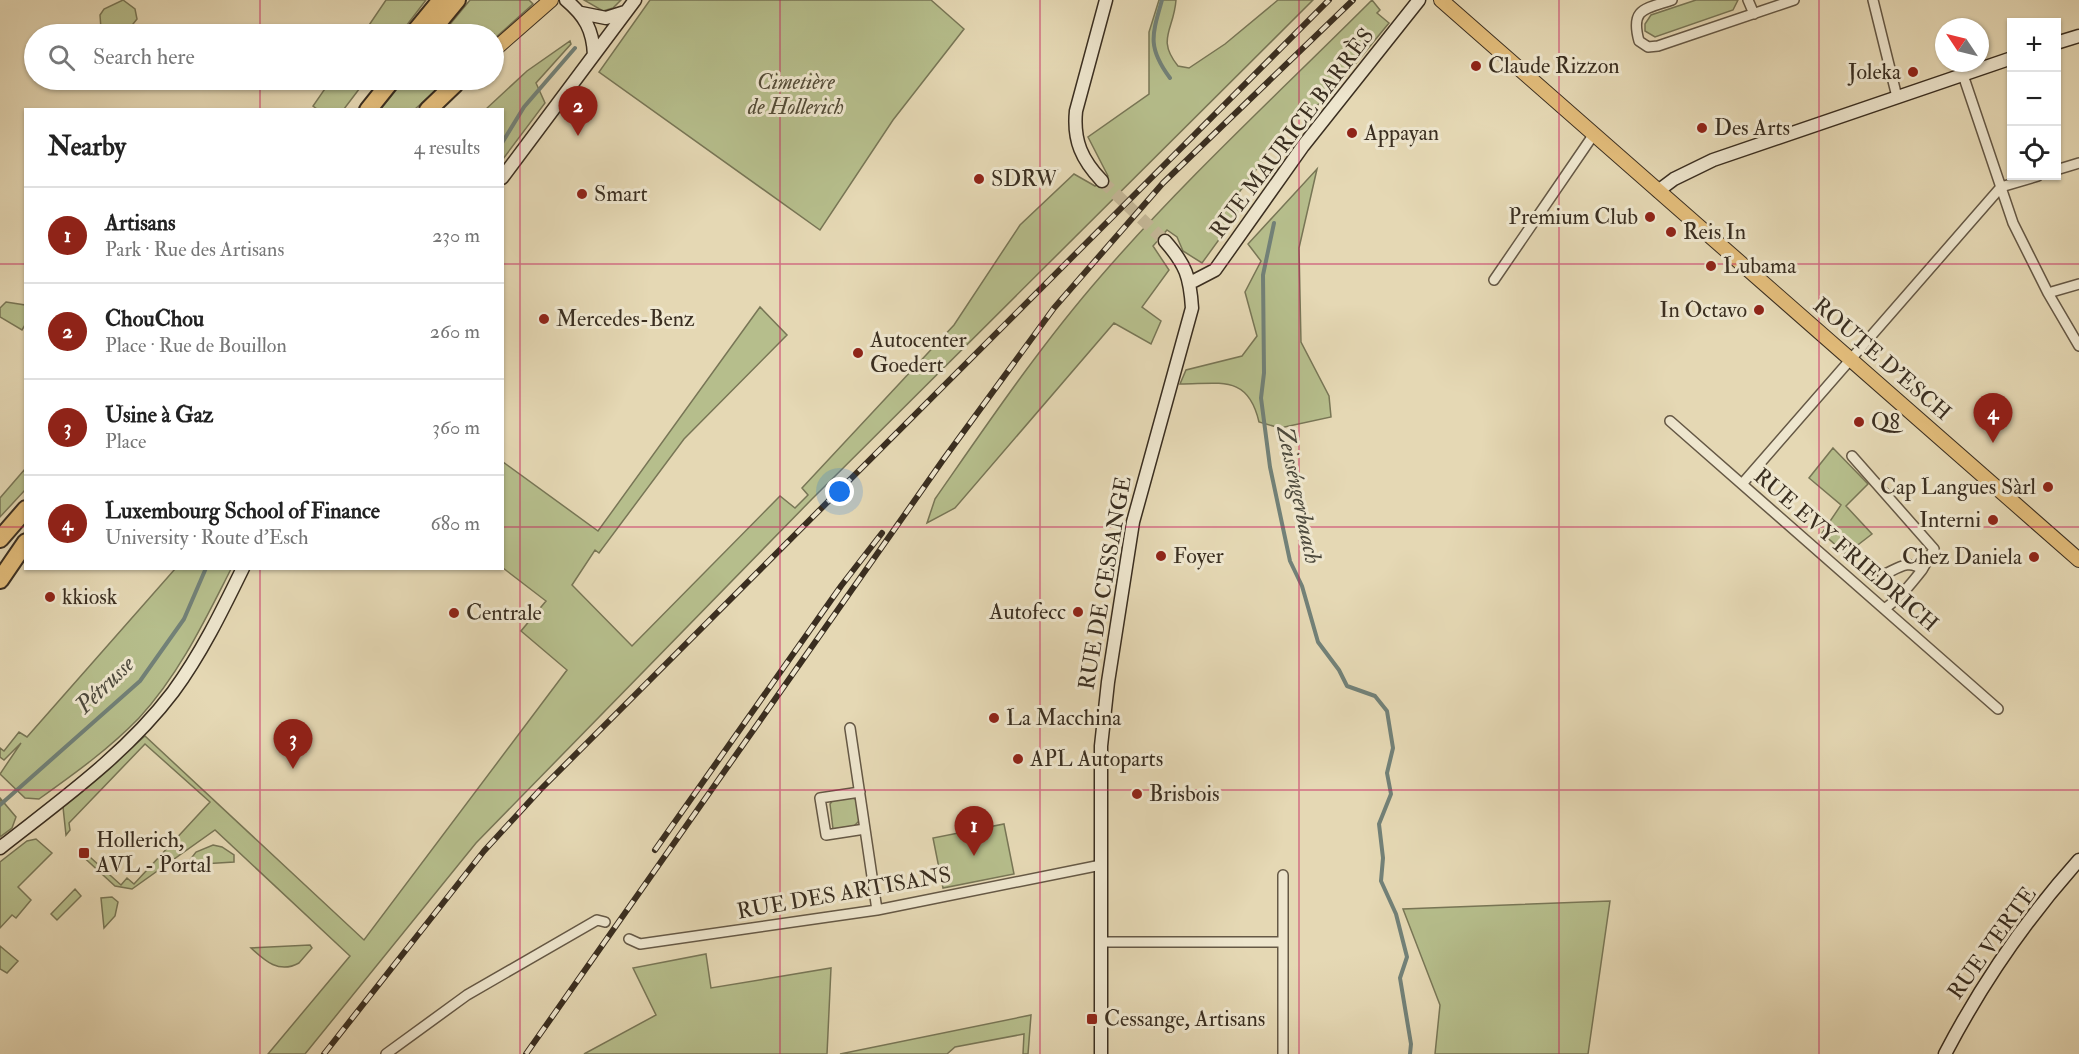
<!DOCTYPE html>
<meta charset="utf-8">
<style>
body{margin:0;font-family:"IM FELL Double Pica",serif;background:#f2f2f2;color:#222}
.controls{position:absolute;right:18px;top:18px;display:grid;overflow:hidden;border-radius:0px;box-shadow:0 2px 4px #0004}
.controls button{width:54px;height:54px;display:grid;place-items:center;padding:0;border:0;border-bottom:2px solid #e0e0e0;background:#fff;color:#222;font:30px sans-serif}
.compass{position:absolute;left:1935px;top:18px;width:54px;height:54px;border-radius:50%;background:#fff;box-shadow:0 2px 4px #0004;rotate:305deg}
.you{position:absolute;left:840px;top:492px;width:21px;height:21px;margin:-15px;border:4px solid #fff;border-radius:50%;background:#1a73e8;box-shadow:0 0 0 9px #1a73e833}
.badge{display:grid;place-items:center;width:39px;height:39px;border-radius:50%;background:#8f2418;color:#fff;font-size:20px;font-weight:700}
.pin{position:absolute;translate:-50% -50px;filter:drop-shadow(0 2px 3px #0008)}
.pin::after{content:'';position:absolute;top:32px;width:21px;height:18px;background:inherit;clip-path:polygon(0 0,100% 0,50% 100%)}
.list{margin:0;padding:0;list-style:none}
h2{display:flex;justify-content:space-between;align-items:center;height:78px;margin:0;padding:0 24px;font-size:26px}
h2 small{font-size:20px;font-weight:400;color:#767676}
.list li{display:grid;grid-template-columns:39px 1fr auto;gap:18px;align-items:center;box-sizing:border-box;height:96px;padding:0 24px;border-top:2px solid #e0e0e0}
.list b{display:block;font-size:22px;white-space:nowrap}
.list p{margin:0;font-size:20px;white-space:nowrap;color:#767676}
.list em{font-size:20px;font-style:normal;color:#767676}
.icon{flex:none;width:33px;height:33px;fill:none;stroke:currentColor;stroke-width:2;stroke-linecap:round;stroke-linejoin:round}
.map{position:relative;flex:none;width:2079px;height:1054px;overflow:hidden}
.search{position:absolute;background:#fff;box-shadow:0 2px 4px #0004;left:24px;top:24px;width:480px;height:66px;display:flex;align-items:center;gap:15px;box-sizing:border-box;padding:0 21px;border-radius:33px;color:#767676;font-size:22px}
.panel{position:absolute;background:#fff;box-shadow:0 2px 4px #0004;left:24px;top:108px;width:480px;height:462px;border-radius:0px}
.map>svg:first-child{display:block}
.green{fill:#b6be8c;stroke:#787656;stroke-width:1.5}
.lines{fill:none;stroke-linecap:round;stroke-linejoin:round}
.stream{stroke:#728178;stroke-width:4}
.secondary-tunnel{stroke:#c3b696;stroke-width:12;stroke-dasharray:12 6;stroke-linecap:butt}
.street-casing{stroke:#655845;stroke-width:12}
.secondary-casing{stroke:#3a2e20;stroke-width:15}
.primary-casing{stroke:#3a2e20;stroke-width:16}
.highway-casing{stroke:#3a2e20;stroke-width:20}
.street{stroke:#eee6ce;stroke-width:9}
.secondary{stroke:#eee6ce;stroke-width:12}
.primary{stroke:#e2bc7a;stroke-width:14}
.highway{stroke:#e2bc7a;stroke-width:16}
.rail-casing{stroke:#3a2e20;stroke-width:6}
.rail{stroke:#eee6ce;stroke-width:4;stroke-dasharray:11;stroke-linecap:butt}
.grid{fill:none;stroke:#c2185b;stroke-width:1.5;stroke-opacity:0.55}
.poi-dot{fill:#8f2418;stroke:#eee6ce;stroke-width:2}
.labels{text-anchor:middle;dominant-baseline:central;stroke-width:6;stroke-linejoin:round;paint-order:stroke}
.poi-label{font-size:22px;fill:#3a2e20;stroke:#eee6ce;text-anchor:start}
.park-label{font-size:22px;font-style:italic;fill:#534b36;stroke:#eee6ce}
.street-label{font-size:22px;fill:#3a2e20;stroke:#eee6ce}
.water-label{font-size:24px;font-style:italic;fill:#4d4a3d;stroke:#eee6ce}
</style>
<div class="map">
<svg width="2079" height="1054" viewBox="0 0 2079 1054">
<rect width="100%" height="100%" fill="#e5d8b4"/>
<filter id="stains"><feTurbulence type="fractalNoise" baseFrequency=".00333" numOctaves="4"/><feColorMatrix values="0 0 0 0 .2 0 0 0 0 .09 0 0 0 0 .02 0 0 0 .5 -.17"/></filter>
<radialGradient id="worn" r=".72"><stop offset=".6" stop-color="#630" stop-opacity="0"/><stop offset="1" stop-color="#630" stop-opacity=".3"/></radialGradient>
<path class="green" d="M123 0 135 9 137 19 125 34H106L101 29 100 15 104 9Z
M386 0H426L400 34H363Z
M470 0H529L533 4 494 39V34H442Z
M584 0H621L613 8 603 11Z
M650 0H931L964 29 893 120 820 230 599 72Z
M1159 0H1176C1174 30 1156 39 1178 66L1189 68 1225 44 1278 0H1313L812 499 476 843 305 1054H268L350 956 215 830 132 889 115 886 78 852 81 849 121 885 127 878 134 884 210 802 145 744 69 823 70 830 66 835 63 807 145 736 364 940 567 670 521 631 546 601 503 568V462L598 531 760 307 787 335 684 439 599 553 595 550 572 585 632 646 780 496 795 508 808 495 802 488 954 325 1020 225 1074 174 1095 186 1108 176 1088 137 1149 94V32Z
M1372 0 1380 10 1377 13 1389 23 1323 103 1301 110 1237 195 1247 201 1202 263 1183 251 1177 237 1167 230 1153 246 1169 270 1142 307 1161 321 1151 344 1114 323 955 508 927 523 935 499C988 423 1040 346 1101 276 1185 179 1281 91 1372 0Z
M1696 0H1738L1733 10 1655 37 1645 31V24L1651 15Z
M570 41 571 44 536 83 545 103 503 159 502 110 486 109 527 71Z
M331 80H366L344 109H317L313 106Z
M404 80H448L415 109 380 110Z
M1317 169 1299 248 1301 342 1329 396 1331 417 1280 428 1259 422C1248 374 1220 384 1180 384L1186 370 1242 356 1257 336 1245 292 1261 261 1248 244Z
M6 302 25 305V325L22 330 0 317V308Z
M1833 448 1868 484 1846 506 1872 534 1846 554 1822 533 1841 505 1809 478Z
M25 469V490L0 517V498Z
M175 569H231C205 620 179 675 139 718 109 749 74 774 39 799L25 798 0 774 21 743 4 760 0 757V748L4 751 19 732 27 737Z
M851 797 857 800 859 821 854 826 833 829 830 804 833 800Z
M0 798 16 817 12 828 0 837Z
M1004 824 1014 874 943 888 933 838Z
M36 839 52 853 18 887 31 900 16 918 12 915 0 928V862L27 841Z
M213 845 222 847 234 855V862L186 865 196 852Z
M75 889 81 896 57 920 51 914Z
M112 897 118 902 115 916 104 928 101 898Z
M1610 901 1588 1054H1435L1440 1005 1403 909Z
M310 945 312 948 299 963C279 974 265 961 251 948Z
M0 946 18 961 7 973 0 969Z
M706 954 711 988 831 968 827 1054H584L656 1015 633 968Z
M1031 1015 1028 1054H1023L1024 1034 955 1047 947 1054H840Z"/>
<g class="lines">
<path class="stream" d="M1162 0C1152 35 1147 47 1170 78
M502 143 524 107 575 48
M1274 223 1263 275 1264 373 1261 398 1270 467 1290 561 1302 586 1318 642 1339 670 1347 686 1375 696 1387 711 1393 748 1387 773 1391 794 1379 824 1383 858 1381 881 1396 914 1407 957 1400 978 1411 1044 1410 1054
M0 805 140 681 184 619 206 568"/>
<path class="secondary-tunnel" d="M1102 181 1165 241"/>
<defs>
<path id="street" d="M1672 0C1645 9 1630 8 1639 41L1648 47 1658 46 1794 0
M1748 0 1754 14
M1873 0 1897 97
M1963 75 2013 223 2048 293 2079 346
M2056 170 2079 163
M1494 280 1594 134
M2048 293 2079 284
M1670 421 1998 709
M1852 456 1934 549 1922 570
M1742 484 2001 187 2038 176
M1884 609C1899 599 1911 584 1922 570 1909 558 1897 569 1883 575L1884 584 1898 598
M850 728 877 910
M860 792 820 798 826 835 865 829
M629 939 640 944 877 910 1101 865
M1101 942H1283V1054
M1283 942V875
M386 1054 467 995 597 920 605 922"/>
<path id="secondary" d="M566 0C585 16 593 30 594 55
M581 13 606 18 625 12
M2056 43 2079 36
M502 178 635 0
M1102 181C1082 160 1073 141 1076 111L1106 0
M1658 191 1674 179 1713 160 2012 58
M1190 283 1215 270 1303 146 1419 0
M0 848C61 800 126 754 173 692 201 654 222 611 243 568
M1101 1054V746L1108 682 1133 522 1192 308C1190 277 1186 265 1165 241
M1945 1054C1981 985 2027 918 2079 860"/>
<path id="primary" d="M1441 0 2079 560
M494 50 551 0"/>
<path id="highway" d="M413 34 441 0
M429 34 457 0
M368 110 392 80
M428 110 455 84
M0 539 26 509
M0 580 26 542"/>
</defs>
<use href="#street" class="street-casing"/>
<use href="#secondary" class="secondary-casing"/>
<use href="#primary" class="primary-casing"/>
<use href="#highway" class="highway-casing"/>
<use href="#street" class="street"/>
<use href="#secondary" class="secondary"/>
<use href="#primary" class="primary"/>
<use href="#highway" class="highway"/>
<defs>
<path id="rail" d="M655 850 841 586 882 533
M324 1054 484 851 540 790 1329 0
M526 1054 943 460 1054 308 1163 183 1353 0"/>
</defs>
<use href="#rail" class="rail-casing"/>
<use href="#rail" class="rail"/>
</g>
<path class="grid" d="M260 0V34M520 0V1054M780 0V1054M1040 0V1054M1299 0V1054M1559 0V1054M1819 0V1054M260 80V110M0 264H26M502 264H2079M0 527H26M502 527H2079M260 568V1054M0 790H2079"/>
<g class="poi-dot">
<circle cx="1476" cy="66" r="6"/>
<circle cx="1913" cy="72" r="6"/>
<circle cx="1702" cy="128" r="6"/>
<circle cx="1352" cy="133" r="6"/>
<circle cx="979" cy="179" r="6"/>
<circle cx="582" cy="194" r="6"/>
<circle cx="1650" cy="217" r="6"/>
<circle cx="1671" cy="232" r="6"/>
<circle cx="1711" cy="266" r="6"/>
<circle cx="1759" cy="310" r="6"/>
<circle cx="544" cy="319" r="6"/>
<circle cx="858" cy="353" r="6"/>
<circle cx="1859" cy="422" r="6"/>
<circle cx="2048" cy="487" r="6"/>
<circle cx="1993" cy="520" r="6"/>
<circle cx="1161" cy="556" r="6"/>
<circle cx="2034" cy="557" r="6"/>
<circle cx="50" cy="597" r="6"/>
<circle cx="1078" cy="612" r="6"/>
<circle cx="454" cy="613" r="6"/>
<circle cx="994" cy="718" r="6"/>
<circle cx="1018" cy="759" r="6"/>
<circle cx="1137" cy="794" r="6"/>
<rect x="78" y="847" width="12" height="12" rx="3"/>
<rect x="1086" y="1013" width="12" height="12" rx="3"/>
</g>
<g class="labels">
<g class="poi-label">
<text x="1488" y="66">Claude Rizzon</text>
<text x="1901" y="72" text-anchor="end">Joleka</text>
<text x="1714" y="128">Des Arts</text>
<text x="1364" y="133">Appayan</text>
<text x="991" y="179">SDRW</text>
<text x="594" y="194">Smart</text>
<text x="1638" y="217" text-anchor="end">Premium Club</text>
<text x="1683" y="232">Reis In</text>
<text x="1723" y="266">Lubama</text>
<text x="1747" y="310" text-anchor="end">In Octavo</text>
<text x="556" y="319">Mercedes-Benz</text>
<text x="870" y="340">Autocenter<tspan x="870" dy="25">Goedert</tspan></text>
<text x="1871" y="422">Q8</text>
<text x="2036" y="487" text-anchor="end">Cap Langues Sàrl</text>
<text x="1981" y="520" text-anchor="end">Interni</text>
<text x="1173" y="556">Foyer</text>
<text x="2022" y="557" text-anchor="end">Chez Daniela</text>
<text x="62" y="597">kkiosk</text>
<text x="1066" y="612" text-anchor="end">Autofecc</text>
<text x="466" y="613">Centrale</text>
<text x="1006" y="718">La Macchina</text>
<text x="1030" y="759">APL Autoparts</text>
<text x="1149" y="794">Brisbois</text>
<text x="96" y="840">Hollerich,<tspan x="96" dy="25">AVL - Portal</tspan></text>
<text x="1104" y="1019">Cessange, Artisans</text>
</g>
<g class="park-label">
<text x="796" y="82">Cimetière<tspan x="796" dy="25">de Hollerich</tspan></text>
</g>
<g class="street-label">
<text transform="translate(1292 133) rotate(-53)">RUE MAURICE BARRÈS</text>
<text transform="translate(1882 359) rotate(41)">ROUTE D'ESCH</text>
<text transform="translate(1846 550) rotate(41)">RUE EVY FRIEDRICH</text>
<text transform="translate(1105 583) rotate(-80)">RUE DE CESSANGE</text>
<text transform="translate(844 893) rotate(-10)">RUE DES ARTISANS</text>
<text transform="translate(1992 943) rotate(-54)">RUE VERTE</text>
</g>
<g class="water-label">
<text transform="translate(1299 495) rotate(78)">Zeisséngerbaach</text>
<text transform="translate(105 685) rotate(-44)">Pétrusse</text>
</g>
</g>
<rect width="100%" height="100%" filter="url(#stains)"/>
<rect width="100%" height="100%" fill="url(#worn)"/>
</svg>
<div class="controls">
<button>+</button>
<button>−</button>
<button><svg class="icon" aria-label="locate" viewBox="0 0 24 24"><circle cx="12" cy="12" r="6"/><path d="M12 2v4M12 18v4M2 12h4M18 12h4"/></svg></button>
</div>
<svg class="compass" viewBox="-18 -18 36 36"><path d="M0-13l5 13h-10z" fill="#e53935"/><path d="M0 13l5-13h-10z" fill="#767676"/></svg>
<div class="you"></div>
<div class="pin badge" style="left:974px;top:856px">1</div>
<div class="pin badge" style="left:578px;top:136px">2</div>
<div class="pin badge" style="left:293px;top:769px">3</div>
<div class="pin badge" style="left:1993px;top:443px">4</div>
<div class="search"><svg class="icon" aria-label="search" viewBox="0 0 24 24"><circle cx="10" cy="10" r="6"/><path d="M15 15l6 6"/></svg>Search here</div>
<section class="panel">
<h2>Nearby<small>4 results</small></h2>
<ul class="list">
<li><span class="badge">1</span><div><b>Artisans</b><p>Park · Rue des Artisans</p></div><em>230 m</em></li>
<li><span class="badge">2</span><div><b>ChouChou</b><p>Place · Rue de Bouillon</p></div><em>260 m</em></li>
<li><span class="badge">3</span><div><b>Usine à Gaz</b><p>Place</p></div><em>360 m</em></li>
<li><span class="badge">4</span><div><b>Luxembourg School of Finance</b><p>University · Route d'Esch</p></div><em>680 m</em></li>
</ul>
</section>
</div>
